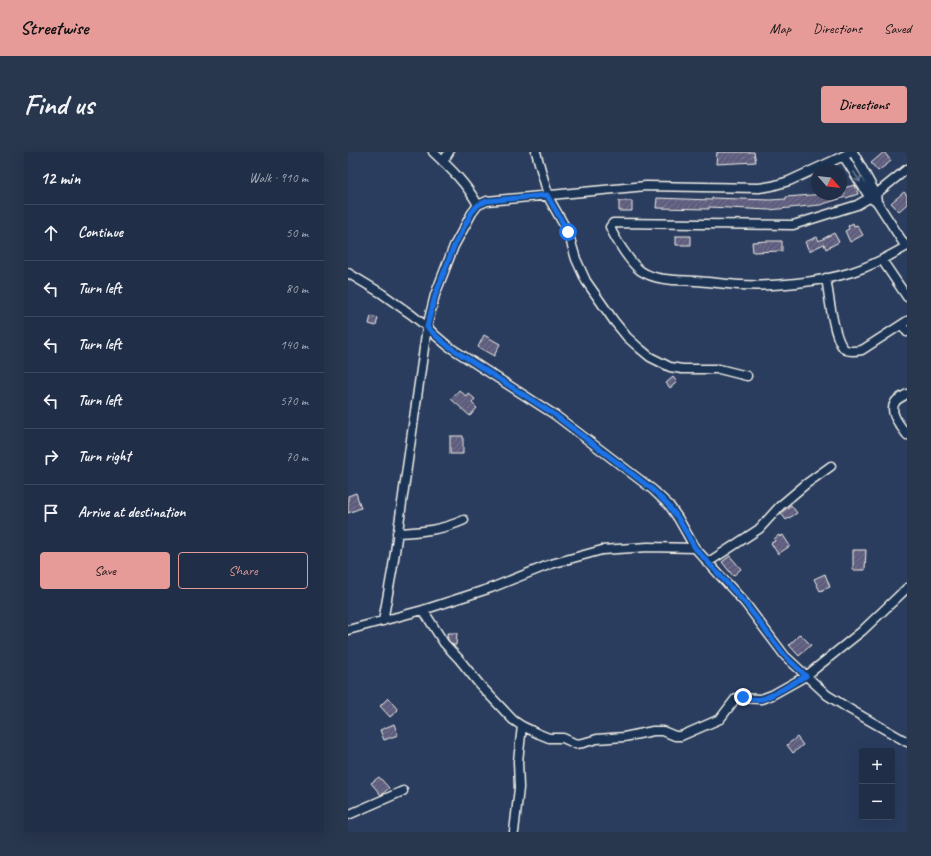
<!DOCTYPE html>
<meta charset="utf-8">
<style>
body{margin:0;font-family:Caveat,sans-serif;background:#28364e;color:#f1f3f6}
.controls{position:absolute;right:12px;bottom:12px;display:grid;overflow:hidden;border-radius:4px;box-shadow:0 4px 16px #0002}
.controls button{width:36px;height:36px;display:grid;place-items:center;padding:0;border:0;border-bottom:1px solid #3d4a60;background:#202e47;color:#f1f3f6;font:20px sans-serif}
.compass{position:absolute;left:463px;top:12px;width:36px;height:36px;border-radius:50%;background:#202e47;box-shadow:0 4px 16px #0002;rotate:117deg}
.stop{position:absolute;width:12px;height:12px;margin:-9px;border:3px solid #1a73e8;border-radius:50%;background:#fff}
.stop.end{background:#1a73e8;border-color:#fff;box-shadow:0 1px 4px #0008}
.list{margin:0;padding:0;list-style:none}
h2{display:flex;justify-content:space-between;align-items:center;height:52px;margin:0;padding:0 16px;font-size:17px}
h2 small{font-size:13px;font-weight:400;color:#a2a8b4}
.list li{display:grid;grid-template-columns:26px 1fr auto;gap:12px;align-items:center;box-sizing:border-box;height:56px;padding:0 16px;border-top:1px solid #3d4a60}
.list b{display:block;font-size:15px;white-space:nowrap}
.list em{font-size:13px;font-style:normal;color:#a2a8b4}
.actions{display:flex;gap:8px;padding:12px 16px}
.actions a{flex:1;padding:9px 0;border:1px solid #e69b98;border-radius:4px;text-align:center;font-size:14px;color:#e69b98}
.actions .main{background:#e69b98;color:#111}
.icon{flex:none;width:22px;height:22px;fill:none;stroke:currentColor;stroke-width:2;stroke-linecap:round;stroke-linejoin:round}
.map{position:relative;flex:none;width:559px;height:680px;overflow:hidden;border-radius:4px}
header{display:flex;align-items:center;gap:24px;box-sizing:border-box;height:56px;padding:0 20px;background:#e69b98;color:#111}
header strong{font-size:19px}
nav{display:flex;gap:22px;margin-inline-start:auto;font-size:14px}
.intro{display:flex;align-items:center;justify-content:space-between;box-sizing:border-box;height:96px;padding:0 24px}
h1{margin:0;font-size:28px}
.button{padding:10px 18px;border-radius:4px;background:#e69b98;color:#111;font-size:14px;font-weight:700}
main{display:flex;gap:24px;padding:0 24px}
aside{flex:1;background:#202e47;border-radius:4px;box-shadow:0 4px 16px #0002}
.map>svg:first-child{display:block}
.building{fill:url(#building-hatch);stroke:#f4f1e8}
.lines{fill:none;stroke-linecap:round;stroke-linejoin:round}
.minor-casing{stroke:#f4f1e8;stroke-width:11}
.minor{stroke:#1d3557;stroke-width:8}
.oneway{stroke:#68778a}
.route{stroke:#1a73e8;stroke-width:5}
</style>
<header>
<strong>Streetwise</strong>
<nav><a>Map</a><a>Directions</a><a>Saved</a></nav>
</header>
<div class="intro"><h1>Find us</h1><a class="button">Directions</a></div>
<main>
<aside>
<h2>12 min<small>Walk · 910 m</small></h2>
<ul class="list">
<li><svg class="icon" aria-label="ahead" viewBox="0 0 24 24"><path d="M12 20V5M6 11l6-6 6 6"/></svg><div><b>Continue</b></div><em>50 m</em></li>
<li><svg class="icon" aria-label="left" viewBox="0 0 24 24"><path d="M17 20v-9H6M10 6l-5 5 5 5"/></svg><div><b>Turn left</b></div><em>80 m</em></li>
<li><svg class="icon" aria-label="left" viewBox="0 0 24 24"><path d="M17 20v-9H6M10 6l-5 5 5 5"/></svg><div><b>Turn left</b></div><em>140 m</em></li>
<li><svg class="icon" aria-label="left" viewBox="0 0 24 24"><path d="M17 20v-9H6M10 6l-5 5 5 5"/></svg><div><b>Turn left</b></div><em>570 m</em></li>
<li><svg class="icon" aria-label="right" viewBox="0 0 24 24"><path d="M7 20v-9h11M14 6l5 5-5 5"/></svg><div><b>Turn right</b></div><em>70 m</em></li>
<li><svg class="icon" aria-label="arrive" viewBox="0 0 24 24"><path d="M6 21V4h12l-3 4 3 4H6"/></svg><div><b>Arrive at destination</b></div></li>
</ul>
<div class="actions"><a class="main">Save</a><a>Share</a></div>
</aside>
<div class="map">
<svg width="559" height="680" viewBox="0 0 559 680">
<defs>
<pattern id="building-hatch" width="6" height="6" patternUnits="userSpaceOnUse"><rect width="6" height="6" fill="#5e5d7e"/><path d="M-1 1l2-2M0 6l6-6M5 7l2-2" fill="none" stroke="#767590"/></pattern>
</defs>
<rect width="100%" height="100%" fill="#2a3d5f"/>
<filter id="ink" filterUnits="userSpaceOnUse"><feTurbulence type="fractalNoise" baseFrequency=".025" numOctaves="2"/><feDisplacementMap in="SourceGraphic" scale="8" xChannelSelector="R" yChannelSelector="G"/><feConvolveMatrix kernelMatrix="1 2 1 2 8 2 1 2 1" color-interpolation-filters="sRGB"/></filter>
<g filter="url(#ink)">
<path class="building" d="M369 0H406L408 10 368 12Z
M536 0 543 9 530 19 523 11Z
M507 33 510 42 498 46V45L472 53 421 58 361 55V57L308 56 309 46 364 48V46L422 48 438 47V45L476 42H497L495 36Z
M556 40 559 43V52L551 59 543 51Z
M271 49H284V59H271Z
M505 71 506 74 509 73 515 83 502 90 497 79 501 77 500 74Z
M486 81 491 90 478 97 476 92 461 99 457 90 469 85 471 89Z
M328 84H343V93H328Z
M420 89H434V99L405 100 404 90Z
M23 164 30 166 28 174 21 172Z
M136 183 152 192 146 204 130 195Z
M325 225 329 230 322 236 318 231Z
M111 238 118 244 120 241 127 247 124 251 129 256 122 264 103 247Z
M102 284H115V302H102Z
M8 341 13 356 0 361V344Z
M443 353 449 361 438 368 433 361Z
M431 383 432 385 435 383 442 394 430 402 423 391 427 389 426 387Z
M505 398H518L517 418H505Z
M382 404 393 417 385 424 374 410Z
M477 422 482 435 472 439 466 427Z
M99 481H109L108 493H105L100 488Z
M452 482 463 493 451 504 441 493Z
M40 546 50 558 42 565 32 554Z
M46 572 50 583 36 588 32 578Z
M449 585 455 593 445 601 439 593Z
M31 625 41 636 33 643 23 631Z"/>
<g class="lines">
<defs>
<path id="minor" d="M85 0C102 16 118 31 130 53
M188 0 200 43
M505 0 528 42 529 50 558 95
M496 5 522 46 525 48
M95 10 101 0
M559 17 528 42 509 53 445 73 265 71 262 75C267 87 283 112 293 119 308 129 330 128 347 129 362 130 377 132 392 133 425 135 473 130 504 120 523 114 542 104 559 94
M199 43 220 80 228 107 238 129 266 169 279 185 290 195 302 205 322 215 334 217H371L399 224
M534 108 559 145
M0 121 33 141 64 163 79 175 87 183 100 194 207 263 304 337 321 353 330 366 347 396 397 451 437 504 479 543 503 558 559 590
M478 126C481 141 485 191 498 198 503 200 509 199 514 198L559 169
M554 173 559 180
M559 242C556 244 551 246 548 249 539 260 553 274 559 283
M49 381C73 380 94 378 116 368
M359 411 411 377 432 354 458 332 483 314
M75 458 96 491 111 507 132 533 165 568 174 574 191 582 201 586H215L228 592 235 591 249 587 276 585 305 579H315L327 584H333L372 567 388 546 413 547 424 543 458 524 514 479 559 436
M35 469 45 414 79 175 87 143 106 94 124 61 130 53 139 49 298 34 411 36 424 34 441 29 504 0
M0 478 75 458 143 436 203 412 254 398 300 395 347 396
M0 663 55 639
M166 680 171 636 170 609 174 574"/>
</defs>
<use href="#minor" class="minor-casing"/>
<use href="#minor" class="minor"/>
</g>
<defs><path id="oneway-shaft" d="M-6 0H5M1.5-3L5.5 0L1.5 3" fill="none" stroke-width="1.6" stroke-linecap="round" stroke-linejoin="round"/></defs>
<use class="oneway" href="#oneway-shaft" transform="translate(509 25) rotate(58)"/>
</g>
<g class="lines" filter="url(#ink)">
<path class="route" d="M220 80 199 43 139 49 130 53 124 60 106 94 87 144 79 175 87 183 100 194 207 263 304 337 320 353 330 366 347 396 397 451 437 504 458 524C446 530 426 544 414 547 408 548 401 547 395 545"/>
</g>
</svg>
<div class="controls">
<button>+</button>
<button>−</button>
</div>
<svg class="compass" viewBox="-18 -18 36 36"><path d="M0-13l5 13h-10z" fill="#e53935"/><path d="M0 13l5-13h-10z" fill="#a2a8b4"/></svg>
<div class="stop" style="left:220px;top:80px"></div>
<div class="stop end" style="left:395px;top:545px"></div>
</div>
</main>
